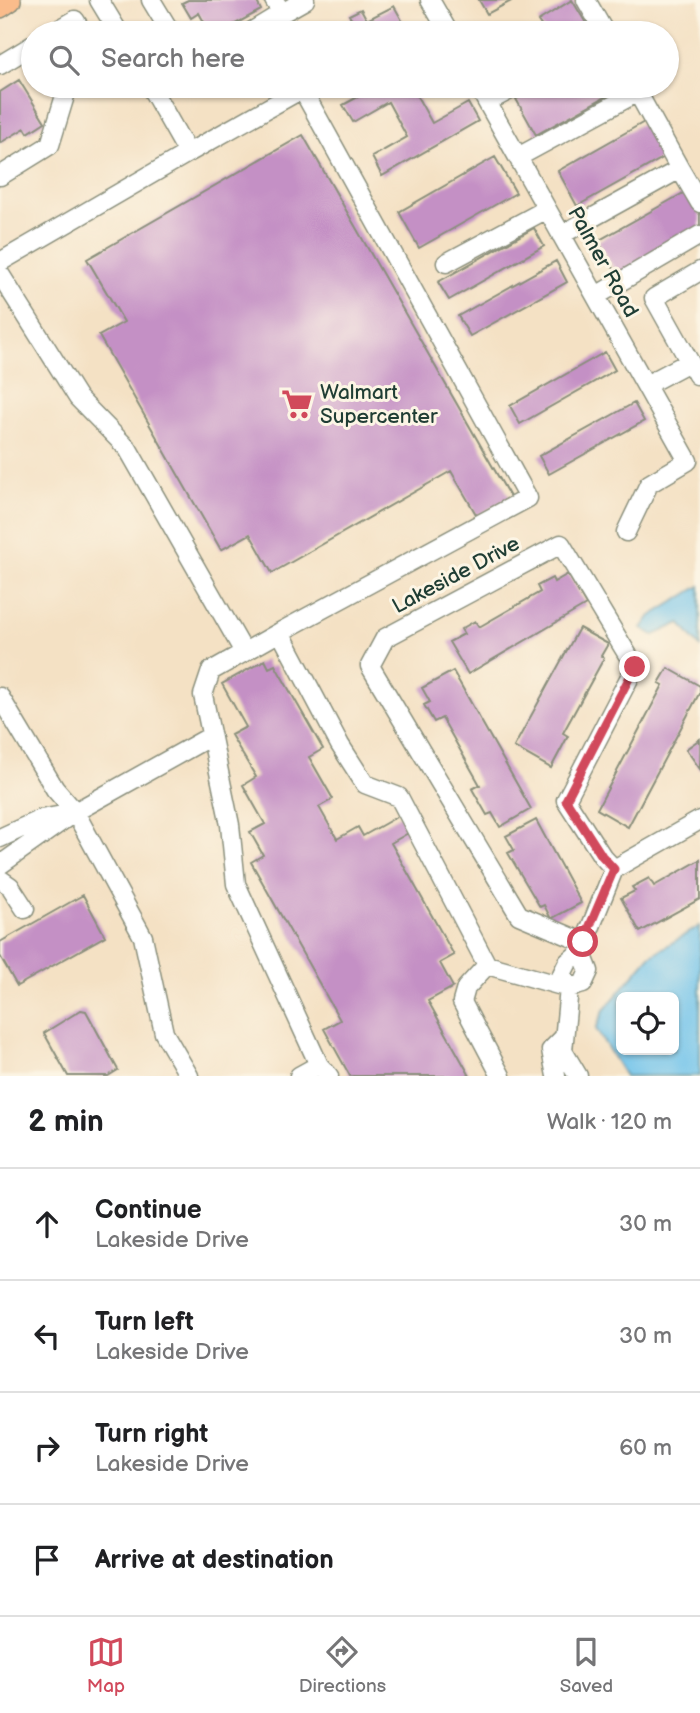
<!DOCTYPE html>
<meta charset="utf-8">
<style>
body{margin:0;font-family:"Balsamiq Sans",sans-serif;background:#f2f2f2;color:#202124}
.controls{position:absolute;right:21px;bottom:21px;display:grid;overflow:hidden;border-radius:10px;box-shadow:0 2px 5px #0004}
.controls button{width:63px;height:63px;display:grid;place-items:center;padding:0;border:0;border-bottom:2px solid #e0e0e0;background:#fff;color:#202124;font:35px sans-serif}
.stop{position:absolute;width:21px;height:21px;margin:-16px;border:5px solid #d1495b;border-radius:50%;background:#fff}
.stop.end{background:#d1495b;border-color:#fff;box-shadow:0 2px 7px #0008}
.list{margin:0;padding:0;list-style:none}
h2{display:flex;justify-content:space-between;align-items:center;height:91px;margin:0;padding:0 28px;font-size:30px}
h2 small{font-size:23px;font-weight:400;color:#757577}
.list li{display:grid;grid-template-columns:46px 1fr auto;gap:21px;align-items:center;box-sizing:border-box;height:112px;padding:0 28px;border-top:2px solid #e0e0e0}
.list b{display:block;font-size:26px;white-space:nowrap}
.list p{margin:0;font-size:23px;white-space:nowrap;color:#757577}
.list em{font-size:23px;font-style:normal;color:#757577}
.icon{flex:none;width:38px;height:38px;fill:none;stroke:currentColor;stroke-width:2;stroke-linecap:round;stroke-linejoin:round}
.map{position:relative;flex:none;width:700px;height:1076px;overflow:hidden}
.search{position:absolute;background:#fff;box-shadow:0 2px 5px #0004;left:21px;right:21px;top:21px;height:77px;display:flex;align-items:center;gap:18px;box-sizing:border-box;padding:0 24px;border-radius:38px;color:#757577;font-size:26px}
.sheet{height:539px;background:#fff}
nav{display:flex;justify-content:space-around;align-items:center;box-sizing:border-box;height:98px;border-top:2px solid #e0e0e0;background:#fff;font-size:19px;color:#757577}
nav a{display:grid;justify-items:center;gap:4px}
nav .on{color:#d1495b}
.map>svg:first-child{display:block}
.water{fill:#6fc3eb;stroke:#478090;stroke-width:2;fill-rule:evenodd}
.building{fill:#c490c5}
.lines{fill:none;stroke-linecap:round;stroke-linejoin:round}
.minor-casing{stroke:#8a8f7c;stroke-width:21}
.major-casing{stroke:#8a8f7c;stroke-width:26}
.minor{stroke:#fff;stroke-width:18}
.major{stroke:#fabc8b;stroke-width:23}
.route{stroke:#d1495b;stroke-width:9}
.labels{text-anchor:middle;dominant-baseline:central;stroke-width:6;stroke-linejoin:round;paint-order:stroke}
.street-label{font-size:21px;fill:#1f3d34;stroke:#fcf5e5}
.poi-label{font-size:21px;fill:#1f3d34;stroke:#fcf5e5;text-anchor:start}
</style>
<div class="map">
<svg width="700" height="1076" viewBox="0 0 700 1076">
<rect width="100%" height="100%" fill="#fcf5e5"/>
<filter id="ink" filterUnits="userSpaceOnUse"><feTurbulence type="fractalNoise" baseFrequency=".0143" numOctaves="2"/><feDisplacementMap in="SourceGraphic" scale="14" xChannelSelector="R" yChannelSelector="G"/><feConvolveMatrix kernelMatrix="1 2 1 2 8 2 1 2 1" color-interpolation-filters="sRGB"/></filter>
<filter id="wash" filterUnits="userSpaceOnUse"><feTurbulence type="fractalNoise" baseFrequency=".00686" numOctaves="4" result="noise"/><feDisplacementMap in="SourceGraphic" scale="28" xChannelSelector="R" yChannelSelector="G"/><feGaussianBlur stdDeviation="1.57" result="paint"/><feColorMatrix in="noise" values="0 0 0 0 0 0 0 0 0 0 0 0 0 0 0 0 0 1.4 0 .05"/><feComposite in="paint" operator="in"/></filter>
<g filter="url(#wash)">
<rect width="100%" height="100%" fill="#f4e1c4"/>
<path class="water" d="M700 586V647L680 623 654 635 642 628 651 616Z
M700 926V1076H625L596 1029 604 1010 650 956ZM621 997H674V1050H621Z"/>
<g id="blocks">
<path class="building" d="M188 0H256L261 10 219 33H210L199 13 191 18 182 3Z
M479 0H513L487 14Z
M572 0 592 33H546L538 21Z
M394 6 409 33H344L356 27 349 15 361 9 367 20Z
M19 80 45 122 28 133 25 128 0 143V92Z
M378 86H418L413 89 432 123 468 103 478 121 382 176 372 157 407 137 388 102 353 122 343 105Z
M540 86H625L536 135 516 99Z
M646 121 666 156 577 206 558 171Z
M303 135 510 497 477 516 451 471 272 573 250 534 221 550 99 336 124 322 87 259Z
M495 157 516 193 419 248 399 212Z
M687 191 700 215V230L618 276 598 241Z
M534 228 544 246 449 300 438 282Z
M556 261 567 282 470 336 458 316Z
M605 352 615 370 520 424 510 406Z
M634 403 644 421 549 474 539 456Z
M568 574 586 605 468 674 449 642 464 634 461 629 475 621 479 627 540 592 537 586 552 578 554 582Z
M579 628 608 644 601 656 604 658 563 733 568 736 551 768 514 747Z
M265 660 269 668 275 665 323 749 309 757 333 799 319 807 337 839 358 827 363 836 400 815 410 832 391 843 454 955 440 963 453 987 428 1001 470 1076H350L324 1029 340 1020 251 862 263 855 250 832 265 824 243 785 256 777 231 735 246 727 222 684Z
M668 668 700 686V692L628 827 597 809 663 685 659 683Z
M453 671 531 809 500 827 492 813 487 815 472 789 480 785 442 718 434 722 424 705 430 702 422 688Z
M700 739V769L686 749Z
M536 820 581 903 551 919 544 905 540 907 508 853 514 850 506 836Z
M700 860V899L640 932 621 898 635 891 632 887 649 878 654 886Z
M83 895 105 936 17 986 0 956V942Z
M81 1010 86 1011 118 1070 108 1076H68L44 1033Z"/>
</g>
</g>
<g filter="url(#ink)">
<use href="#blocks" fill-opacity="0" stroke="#8a8f7c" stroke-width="2"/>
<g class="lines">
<defs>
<path id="minor" d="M99 0 119 33
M151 0 171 33
M430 0 449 33
M586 0 605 33
M282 13 305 0
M53 33 75 20 83 33
M249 33 282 13 274 0
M0 65 33 45
M478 86 688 461 649 484 626 532
M487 102 518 86
M188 153 302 89 528 498 280 632
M518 157 638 92
M680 169 700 203
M0 176 50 145 68 86
M561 235 680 169 634 86
M0 262 188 153 150 86
M446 263 547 209
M700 271 654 298 697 375 700 374
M0 274 78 398 128 449 244 652
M596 296 700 235
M646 385 689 362
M0 697 55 789 75 812 143 937 164 1033 189 1076
M0 838 41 819 68 814
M0 865 75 812 211 736
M0 879 10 886 25 909
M583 942 519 915 370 666 385 638 561 544 635 667 566 800 602 856 614 869
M581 951 589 971 583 984 569 988 562 974 568 962 581 951 614 869 700 820
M487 965 466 988 462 1002 501 1076
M299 1076 319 1065
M329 1076 319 1065 236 884 230 825 203 695 211 671 280 632 340 745 365 784 399 797 487 965 569 988 563 1051 578 1076
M556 1076 551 1050 563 1038"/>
<path id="major" d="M0 6 9 0"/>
</defs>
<use href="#minor" class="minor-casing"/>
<use href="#major" class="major-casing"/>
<use href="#minor" class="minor"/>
<use href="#major" class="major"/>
</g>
</g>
<g class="lines" filter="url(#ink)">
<path class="route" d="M583 942 614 869 602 856 566 800 635 667"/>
</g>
<defs>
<symbol id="supermarket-bare" viewBox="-9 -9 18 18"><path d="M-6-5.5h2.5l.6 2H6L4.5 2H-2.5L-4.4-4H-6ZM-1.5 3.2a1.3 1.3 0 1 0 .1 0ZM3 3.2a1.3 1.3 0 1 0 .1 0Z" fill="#d1495b" stroke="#fcf5e5" stroke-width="2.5" paint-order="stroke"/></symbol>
</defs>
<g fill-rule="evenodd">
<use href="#supermarket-bare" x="275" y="382" width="44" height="44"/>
</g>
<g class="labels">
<g class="street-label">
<text transform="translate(603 262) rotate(61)">Palmer Road</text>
<text transform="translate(456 575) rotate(-28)">Lakeside Drive</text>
</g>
<g class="poi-label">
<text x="320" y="392">Walmart<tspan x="320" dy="24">Supercenter</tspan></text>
</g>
</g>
</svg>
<div class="controls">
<button><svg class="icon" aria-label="locate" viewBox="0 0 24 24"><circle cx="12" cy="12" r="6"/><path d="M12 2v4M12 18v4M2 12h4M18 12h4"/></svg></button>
</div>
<div class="stop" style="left:583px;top:942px"></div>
<div class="stop end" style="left:635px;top:667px"></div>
<div class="search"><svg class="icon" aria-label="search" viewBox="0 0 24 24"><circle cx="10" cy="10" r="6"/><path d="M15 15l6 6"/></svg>Search here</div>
</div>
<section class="sheet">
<h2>2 min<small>Walk · 120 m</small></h2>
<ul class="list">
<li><svg class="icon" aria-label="ahead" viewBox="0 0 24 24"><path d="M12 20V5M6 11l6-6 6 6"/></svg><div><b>Continue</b><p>Lakeside Drive</p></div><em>30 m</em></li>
<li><svg class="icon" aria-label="left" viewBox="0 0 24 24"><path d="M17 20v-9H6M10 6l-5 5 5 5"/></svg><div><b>Turn left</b><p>Lakeside Drive</p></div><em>30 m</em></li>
<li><svg class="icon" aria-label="right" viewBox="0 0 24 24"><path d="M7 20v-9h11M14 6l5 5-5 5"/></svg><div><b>Turn right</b><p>Lakeside Drive</p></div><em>60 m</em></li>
<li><svg class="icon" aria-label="arrive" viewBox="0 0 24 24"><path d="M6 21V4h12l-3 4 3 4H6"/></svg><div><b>Arrive at destination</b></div></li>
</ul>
</section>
<nav>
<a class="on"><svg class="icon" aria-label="map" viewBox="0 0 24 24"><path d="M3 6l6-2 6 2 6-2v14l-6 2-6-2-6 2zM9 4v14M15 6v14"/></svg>Map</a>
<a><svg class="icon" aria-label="directions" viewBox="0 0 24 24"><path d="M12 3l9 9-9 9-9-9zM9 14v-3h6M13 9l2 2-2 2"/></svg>Directions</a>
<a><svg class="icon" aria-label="saved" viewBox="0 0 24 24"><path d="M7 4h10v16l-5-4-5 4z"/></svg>Saved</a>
</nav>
